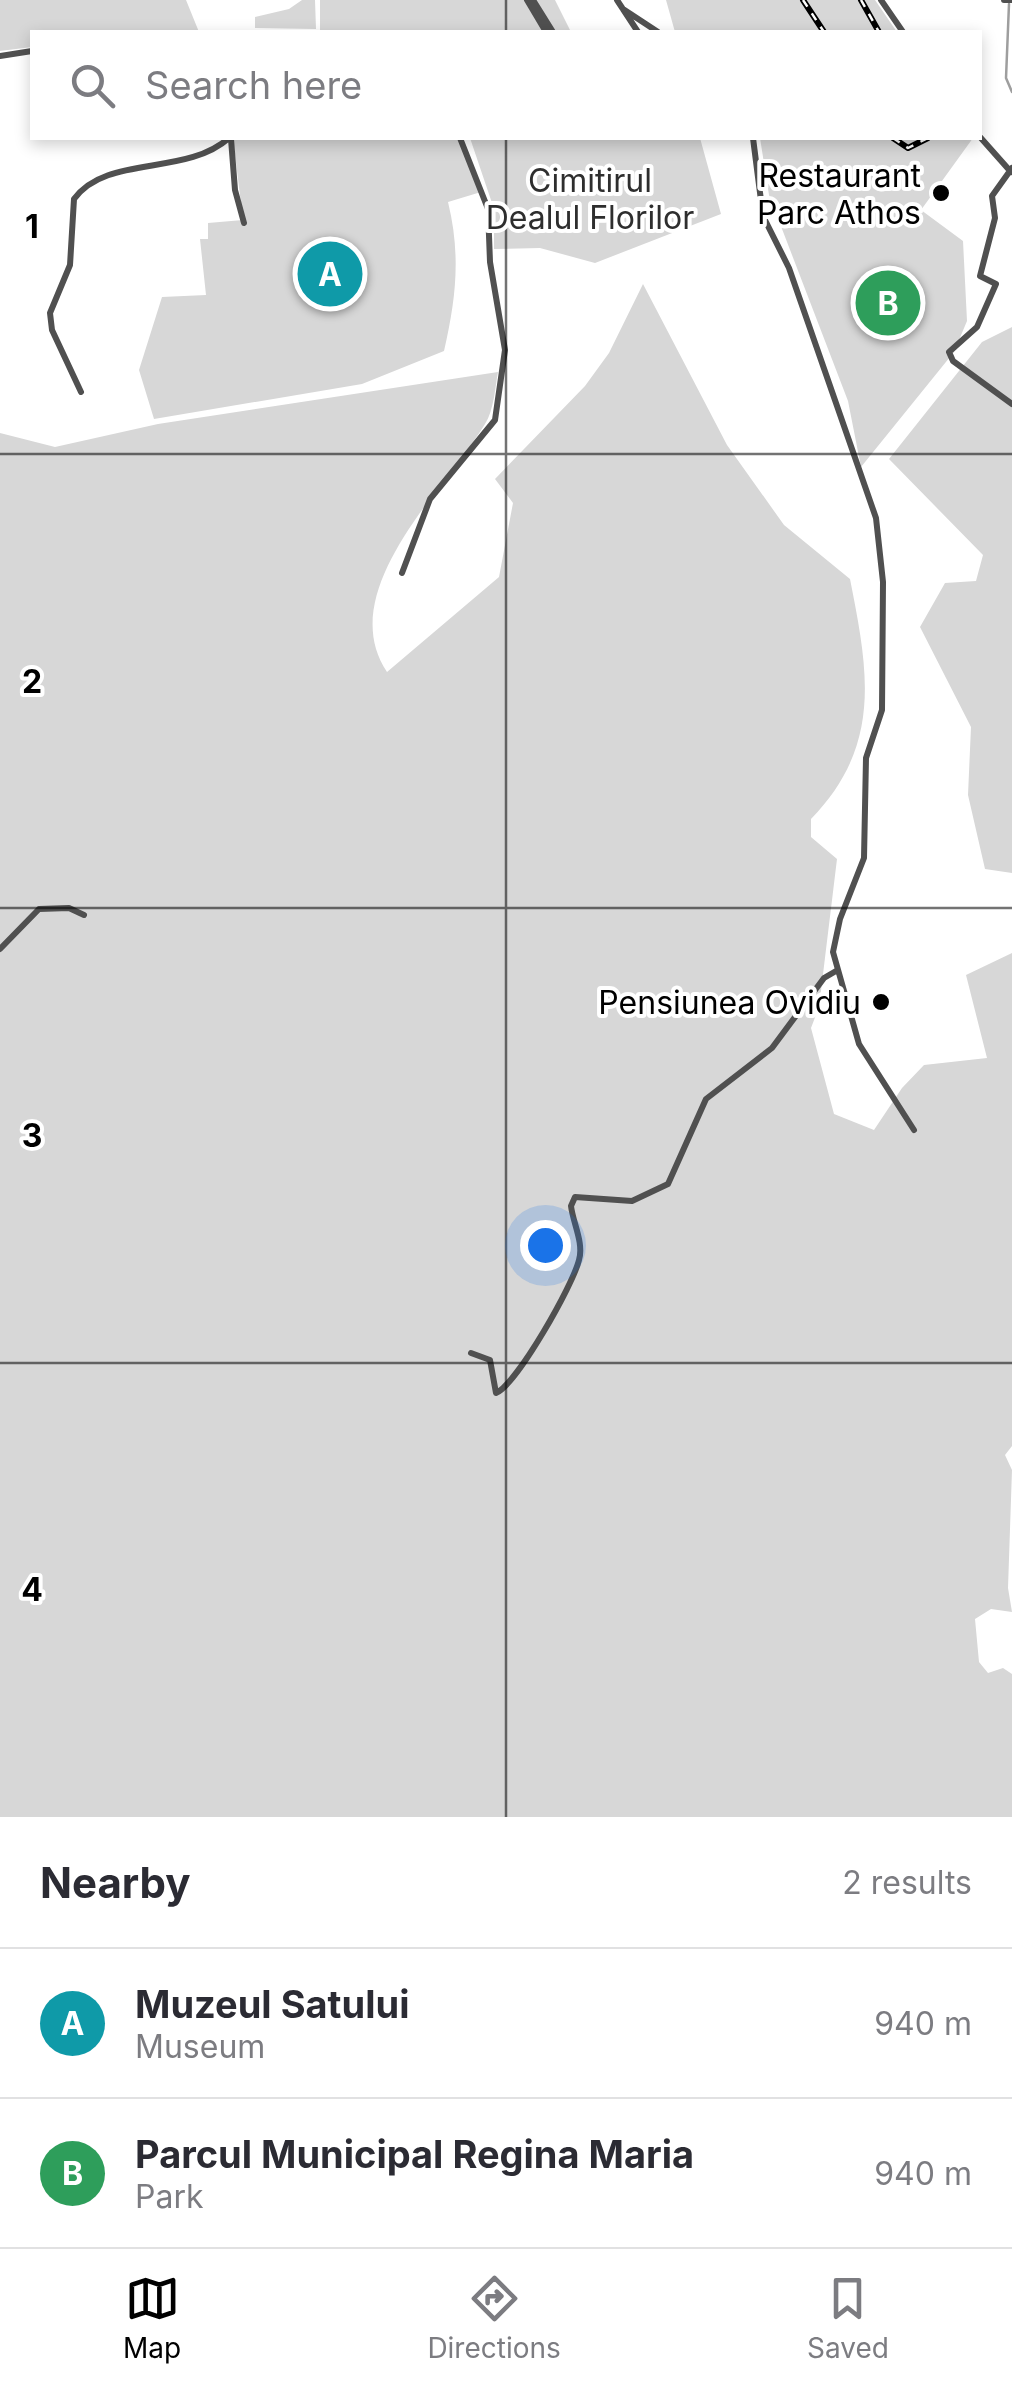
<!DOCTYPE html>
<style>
body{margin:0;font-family:Inter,sans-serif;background:#f7f7f7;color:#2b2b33}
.you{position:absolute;left:545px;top:1245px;width:35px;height:35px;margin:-25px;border:8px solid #fff;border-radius:50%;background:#1a73e8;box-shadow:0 0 0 15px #1a73e833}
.badge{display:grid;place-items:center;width:65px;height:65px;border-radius:50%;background:#000;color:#fff;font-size:32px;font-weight:700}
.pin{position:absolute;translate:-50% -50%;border:5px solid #fff;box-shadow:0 2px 10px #0006}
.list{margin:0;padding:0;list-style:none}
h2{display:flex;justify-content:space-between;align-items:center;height:130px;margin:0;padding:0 40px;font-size:42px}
h2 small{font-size:32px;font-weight:400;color:#7c7c81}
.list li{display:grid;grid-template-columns:65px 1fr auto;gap:30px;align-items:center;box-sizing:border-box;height:150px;padding:0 40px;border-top:2px solid #e1e1e2}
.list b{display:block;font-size:38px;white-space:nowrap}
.list p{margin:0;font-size:32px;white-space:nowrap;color:#7c7c81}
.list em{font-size:32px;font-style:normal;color:#7c7c81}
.icon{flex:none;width:55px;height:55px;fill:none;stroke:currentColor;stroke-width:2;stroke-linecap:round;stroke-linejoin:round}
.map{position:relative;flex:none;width:1012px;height:1817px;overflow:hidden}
.search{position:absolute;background:#fff;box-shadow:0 5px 15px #0003;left:30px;right:30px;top:30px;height:110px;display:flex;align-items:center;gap:25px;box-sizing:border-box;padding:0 35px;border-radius:0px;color:#7c7c81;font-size:38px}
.sheet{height:430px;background:#fff}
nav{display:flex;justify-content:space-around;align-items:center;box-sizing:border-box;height:140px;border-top:2px solid #e1e1e2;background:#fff;font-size:28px;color:#7c7c81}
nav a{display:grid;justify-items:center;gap:5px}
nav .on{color:#000}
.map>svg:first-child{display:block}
.green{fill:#d7d7d7}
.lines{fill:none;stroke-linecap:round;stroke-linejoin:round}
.stream{stroke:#9e9e9e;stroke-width:2.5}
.street{stroke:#505050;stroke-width:6}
.rail-casing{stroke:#000;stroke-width:6}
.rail{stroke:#fff;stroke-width:2.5;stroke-dasharray:8;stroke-linecap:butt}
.grid{fill:none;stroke:#000;stroke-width:2.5;stroke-opacity:0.55}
.poi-dot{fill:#000;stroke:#fff;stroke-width:4}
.labels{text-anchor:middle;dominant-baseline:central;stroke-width:8;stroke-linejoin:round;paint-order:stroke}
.poi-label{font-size:32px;fill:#000;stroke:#fff;text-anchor:end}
.park-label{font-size:32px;fill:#2e2e2e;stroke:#fff}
.grid-label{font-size:32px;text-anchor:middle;font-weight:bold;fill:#000;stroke:#fff;stroke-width:8;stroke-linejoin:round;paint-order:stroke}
</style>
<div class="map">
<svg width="1012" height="1817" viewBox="0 0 1012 1817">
<rect width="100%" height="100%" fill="#fff"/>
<path class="green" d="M0 0H186L199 32H32V47L0 51Z
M302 0H315L316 29 255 28V17L289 9Z
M320 0H555L571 32H320Z
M666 0H875L897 32H675Z
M233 138H459L481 192 448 202C461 255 456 299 444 351L362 384 154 419 139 370 162 297 206 295 200 239H208V223L243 220Z
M470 138H700L721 214 595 263 540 248 494 249V209Z
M760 138H973L921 210 963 241 967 321 954 352 861 467 848 401 769 195Z
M643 284 727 445 784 525 850 579C868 670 883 745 811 819V837L837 859 819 1007 811 1028 834 1114 874 1130 902 1088 924 1065 987 1058 966 975 1012 953V1446L1005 1455 1012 1470 1008 1588 1012 1612 991 1609 975 1619 979 1662 988 1673 1003 1668 1012 1674V1817H0V433L55 447 158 424 498 372C495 388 494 410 485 424 445 489 333 591 387 672L499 577 513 503 495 479 585 386 609 353Z
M1012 327V873L985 869 968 795 971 727 920 627 945 583 976 581 983 555 889 459 982 342Z"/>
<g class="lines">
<path class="stream" d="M1009 4 1006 78 1012 92"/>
<path class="street" d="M527 0 546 32
M533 0 553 32
M617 0 638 32
M881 0 903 32
M1004 0H1012
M623 9 658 32
M0 56 32 51
M980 137 1011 172
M753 138 763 216 789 268 876 518 883 582 882 710 866 758 864 858 840 919 833 952 859 1044 914 1130
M231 139 235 190 244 223
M1012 168 992 196 995 218 980 276 996 284 977 327 949 352 953 361 1012 404
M81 392 52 330 50 313 70 265 74 199C107 154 185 177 229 138
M402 573 430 499 495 420 505 350 490 262 488 209 460 138
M0 949 39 909 69 908 84 915
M471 1353 490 1360 496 1393C517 1384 573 1285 579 1260 584 1243 573 1223 571 1206L575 1197 632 1201 668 1184 706 1099 772 1048 824 978 836 971"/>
<defs>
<path id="rail" d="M803 0 824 32
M861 0 879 32
M893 138 908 148 928 138"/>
</defs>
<use href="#rail" class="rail-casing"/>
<use href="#rail" class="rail"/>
</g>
<path class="grid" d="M506 0V32M506 138V1817M0 454H1012M0 908H1012M0 1363H1012"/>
<g class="poi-dot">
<circle cx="941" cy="193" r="10"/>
<circle cx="881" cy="1002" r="10"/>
</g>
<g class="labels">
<g class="poi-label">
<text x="921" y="175">Restaurant<tspan x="921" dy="37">Parc Athos</tspan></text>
<text x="861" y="1002">Pensiunea Ovidiu</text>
</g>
<g class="park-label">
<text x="590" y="180">Cimitirul<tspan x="590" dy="37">Dealul Florilor</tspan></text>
</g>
</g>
<g class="grid-label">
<text x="32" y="238">1</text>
<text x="32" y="693">2</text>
<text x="32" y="1147">3</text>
<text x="32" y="1601">4</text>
</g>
</svg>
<div class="you"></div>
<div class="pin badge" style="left:330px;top:274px;background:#0f9aa8">A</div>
<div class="pin badge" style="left:888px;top:303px;background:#2e9e5b">B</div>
<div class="search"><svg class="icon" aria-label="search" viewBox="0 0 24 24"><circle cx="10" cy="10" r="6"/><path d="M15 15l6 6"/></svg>Search here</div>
</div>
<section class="sheet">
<h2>Nearby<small>2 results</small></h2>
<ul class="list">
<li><span class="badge" style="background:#0f9aa8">A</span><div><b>Muzeul Satului</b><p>Museum</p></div><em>940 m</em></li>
<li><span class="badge" style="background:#2e9e5b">B</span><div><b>Parcul Municipal Regina Maria</b><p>Park</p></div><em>940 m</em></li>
</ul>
</section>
<nav>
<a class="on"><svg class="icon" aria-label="map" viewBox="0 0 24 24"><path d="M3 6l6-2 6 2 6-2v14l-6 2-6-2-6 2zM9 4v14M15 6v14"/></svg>Map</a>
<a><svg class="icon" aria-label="directions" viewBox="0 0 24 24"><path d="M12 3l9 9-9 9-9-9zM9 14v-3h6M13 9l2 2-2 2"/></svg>Directions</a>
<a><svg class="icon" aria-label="saved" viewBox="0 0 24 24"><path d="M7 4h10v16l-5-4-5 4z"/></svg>Saved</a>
</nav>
